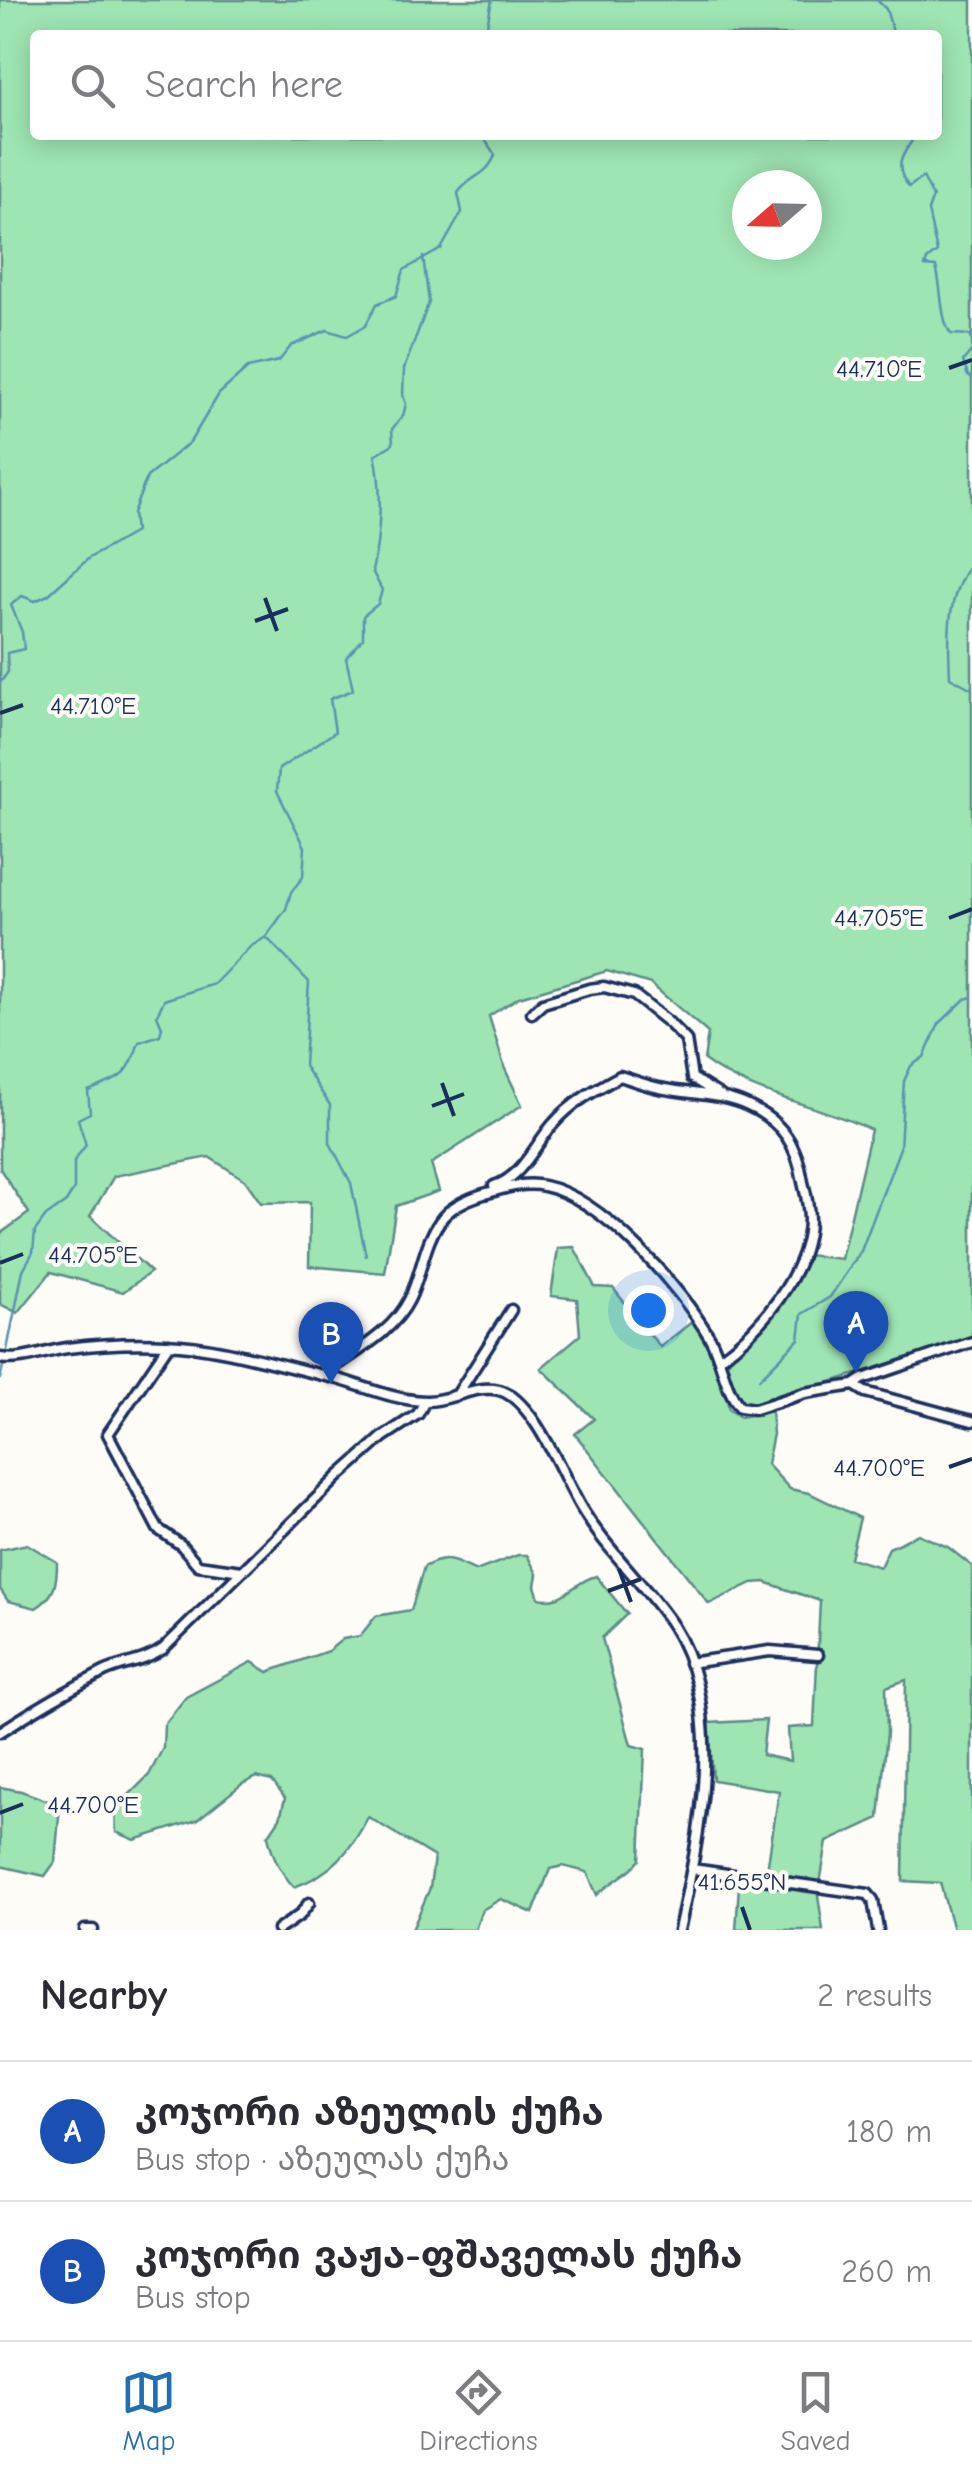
<!DOCTYPE html>
<meta charset="utf-8">
<style>
body{margin:0;font-family:"Comic Neue","Noto Sans Georgian",sans-serif;background:#f2f2f3;color:#2b2b33}
.compass{position:absolute;left:732px;top:170px;width:90px;height:90px;border-radius:50%;background:#fff;box-shadow:0 5px 25px #0003;rotate:250deg}
.you{position:absolute;left:648px;top:1310px;width:35px;height:35px;margin:-25px;border:8px solid #fff;border-radius:50%;background:#1a73e8;box-shadow:0 0 0 15px #1a73e833}
.badge{display:grid;place-items:center;width:65px;height:65px;border-radius:50%;background:#1f6fb2;color:#fff;font-size:32px;font-weight:700}
.pin{position:absolute;translate:-50% -82px;filter:drop-shadow(0 2px 5px #0008)}
.pin::after{content:'';position:absolute;top:52px;width:35px;height:30px;background:inherit;clip-path:polygon(0 0,100% 0,50% 100%)}
.list{margin:0;padding:0;list-style:none}
h2{display:flex;justify-content:space-between;align-items:center;height:130px;margin:0;padding:0 40px;font-size:42px}
h2 small{font-size:32px;font-weight:400;color:#7c7c81}
.list li{display:grid;grid-template-columns:65px 1fr auto;gap:30px;align-items:center;box-sizing:border-box;height:140px;padding:0 40px;border-top:2px solid #e1e1e2}
.list b{display:block;font-size:38px;white-space:nowrap}
.list p{margin:0;font-size:32px;white-space:nowrap;color:#7c7c81}
.list em{font-size:32px;font-style:normal;color:#7c7c81}
.icon{flex:none;width:55px;height:55px;fill:none;stroke:currentColor;stroke-width:2;stroke-linecap:round;stroke-linejoin:round}
.map{position:relative;flex:none;width:972px;height:1930px;overflow:hidden}
.search{position:absolute;background:#fff;box-shadow:0 5px 25px #0003;left:30px;right:30px;top:30px;height:110px;display:flex;align-items:center;gap:25px;box-sizing:border-box;padding:0 35px;border-radius:10px;color:#7c7c81;font-size:38px}
.sheet{height:410px;background:#fff}
nav{display:flex;justify-content:space-around;align-items:center;box-sizing:border-box;height:140px;border-top:2px solid #e1e1e2;background:#fff;font-size:28px;color:#7c7c81}
nav a{display:grid;justify-items:center;gap:5px}
nav .on{color:#1f6fb2}
.map>svg:first-child{display:block}
.green{fill:#9ee5b3;stroke:#5c8a88;stroke-width:2.5;fill-rule:evenodd}
.lines{fill:none;stroke-linecap:round;stroke-linejoin:round}
.stream{stroke:#5c91b1;stroke-width:2.5}
.street-casing{stroke:#1b2f5e;stroke-width:15}
.street{stroke:#fdfcf7;stroke-width:8}
.ticks{fill:none;stroke:#1b2f5e;stroke-width:4}
.ticks-label{font-size:25px;text-anchor:middle;fill:#1b2f5e;stroke:#fdfcf7;stroke-width:8;stroke-linejoin:round;paint-order:stroke}
</style>
<div class="map">
<svg width="972" height="1930" viewBox="0 0 972 1930">
<rect width="100%" height="100%" fill="#fdfcf7"/>
<filter id="ink" filterUnits="userSpaceOnUse"><feTurbulence type="fractalNoise" baseFrequency=".01" numOctaves="2"/><feDisplacementMap in="SourceGraphic" scale="20" xChannelSelector="R" yChannelSelector="G"/><feConvolveMatrix kernelMatrix="1 2 1 2 8 2 1 2 1" color-interpolation-filters="sRGB"/></filter>
<g filter="url(#ink)">
<path class="green" d="M0 0H972V1338L757 1405 745 1403 735 1391 727 1363 789 1291 807 1255 841 1259 871 1130C816 1103 753 1097 704 1060L708 1033 651 984 607 971 519 997 489 1016 505 1069 522 1105 431 1164 439 1191 396 1206 385 1273 309 1266 310 1202 261 1203 245 1180 209 1157 114 1176 90 1216 151 1272 123 1292 51 1272 18 1313 0 1304V1234L29 1213 0 1169ZM35 35H937V135H35ZM747 185H807V245H747Z
M574 1247 595 1287 613 1288 660 1347 693 1321 721 1372 729 1409 740 1417 771 1411 773 1434 767 1464 790 1489 809 1493 860 1518 850 1558 880 1567 889 1548 918 1534 948 1547 972 1566V1930H953L940 1883 903 1881 906 1680 886 1687 887 1732 879 1818 827 1842 818 1895 823 1930H736L740 1870H767L779 1791 713 1780 709 1723 766 1720 762 1755 790 1761 788 1728 814 1726 820 1601 765 1582 752 1583 709 1604 575 1434 594 1419 541 1368 580 1335 577 1299 551 1296 558 1248Z
M27 1544 57 1562C57 1584 55 1596 36 1608L8 1601 0 1589V1550Z
M518 1555H527L537 1574 535 1586 539 1598C565 1604 574 1581 596 1576L627 1614 602 1638 631 1745 645 1749 640 1860C628 1875 611 1881 597 1895L587 1872 563 1866 550 1869 533 1913 501 1899 482 1910 475 1930H412L430 1888 434 1857 368 1817C351 1851 331 1874 294 1887 280 1872 273 1857 268 1836L280 1818 285 1798 272 1781 257 1777 242 1784 197 1820 135 1840 116 1832 115 1809 149 1775 163 1748 164 1725 186 1697 252 1662 268 1672 328 1651 343 1639 360 1636 376 1616 411 1610 424 1567C447 1554 454 1561 476 1571Z
M0 1787 21 1791 60 1805 55 1862 45 1876 0 1866Z"/>
<g class="lines">
<path class="stream" d="M877 0 886 9 894 35
M485 35 492 0
M916 135C903 154 892 165 909 187L923 177 933 197 928 211 937 252 927 260 925 266 936 267C942 286 940 320 951 334L970 335 972 340
M972 350 963 361 968 376 972 377
M972 562C946 596 948 636 950 677L972 689
M0 683 8 672 7 653 24 649 22 632 11 605 22 596 35 601 48 595 89 558 135 532 133 513 147 477 190 442 219 394 248 368 279 361 291 346 327 330 347 336 365 326 377 304 396 296 404 270 441 249 462 212 458 193C470 175 487 177 495 155L482 135
M267 938 309 982 304 1066 330 1105V1143L351 1183 366 1256
M6 1355 23 1270 33 1252 35 1231 46 1216 66 1202 74 1189V1161L86 1145 78 1119 90 1113 88 1091C122 1077 128 1078 139 1042L160 1035 162 1027 157 1015 164 1000 214 984 250 947 266 937 286 909 291 892 303 877 305 847 277 791 279 769 335 732 330 699 353 690 346 658 363 639V616L378 604 382 590 372 571C380 539 383 488 375 455L393 444 392 429 403 416 406 404 403 395 404 369 429 302 423 257
M0 1379 4 1362
M759 1379 799 1339 802 1314 830 1297 861 1251 900 1148 904 1081 911 1066 924 1057 939 1024 965 999 972 997"/>
<defs>
<path id="street" d="M532 1013 543 1003 589 989 604 987 634 995 668 1022 686 1040 692 1078 721 1096
M494 1186C523 1177 535 1144 554 1123 572 1102 597 1089 620 1076 635 1081 650 1087 665 1089 691 1094 723 1094 748 1106 783 1122 797 1145 803 1182 806 1194 809 1208 809 1220 808 1273 760 1330 720 1358
M169 1344 108 1434 158 1529 181 1545 198 1565 242 1571
M0 1358C22 1362 45 1351 67 1348 99 1344 133 1342 166 1344 217 1346 272 1363 322 1375 356 1382 389 1400 425 1401 450 1402 474 1384 499 1390 533 1398 563 1477 580 1506 606 1550 645 1584 673 1626 727 1712 699 1838 679 1930
M323 1375C352 1353 392 1334 409 1300 422 1274 424 1239 444 1216 455 1204 475 1196 491 1192 508 1187 526 1182 544 1186 603 1198 680 1287 710 1338 722 1359 724 1389 740 1407L755 1409 805 1393 854 1385 865 1392 972 1421
M854 1385 863 1379 972 1342
M457 1395 511 1310
M689 1663 770 1651 818 1655
M0 1732C34 1710 68 1690 104 1672 123 1663 145 1662 163 1649L338 1477 383 1437 418 1414 425 1401
M692 1869 868 1894 873 1900 878 1930
M85 1930H93
M278 1930 300 1915 309 1903"/>
</defs>
<use href="#street" class="street-casing"/>
<use href="#street" class="street"/>
</g>
</g>
<path class="ticks" d="M949 368 972 360M265 598 277 631M255 621 288 609M0 713 23 705M949 918 972 909M442 1083 454 1116M432 1106 464 1094M0 1263 23 1254M949 1467 972 1459M619 1569 631 1602M608 1591 641 1579M0 1813 23 1804M742 1907 750 1930"/>
<g class="ticks-label">
<text x="879" y="377">44.710°E</text>
<text x="93" y="714">44.710°E</text>
<text x="879" y="926">44.705°E</text>
<text x="93" y="1263">44.705°E</text>
<text x="879" y="1476">44.700°E</text>
<text x="93" y="1813">44.700°E</text>
<text x="742" y="1890">41.655°N</text>
</g>
</svg>
<svg class="compass" viewBox="-18 -18 36 36"><path d="M0-13l5 13h-10z" fill="#e53935"/><path d="M0 13l5-13h-10z" fill="#7c7c81"/></svg>
<div class="you"></div>
<div class="pin badge" style="left:856px;top:1373px;background:#1a4fb4">A</div>
<div class="pin badge" style="left:331px;top:1384px;background:#1a4fb4">B</div>
<div class="search"><svg class="icon" aria-label="search" viewBox="0 0 24 24"><circle cx="10" cy="10" r="6"/><path d="M15 15l6 6"/></svg>Search here</div>
</div>
<section class="sheet">
<h2>Nearby<small>2 results</small></h2>
<ul class="list">
<li><span class="badge" style="background:#1a4fb4">A</span><div><b>კოჯორი აზეულის ქუჩა</b><p>Bus stop · აზეულას ქუჩა</p></div><em>180 m</em></li>
<li><span class="badge" style="background:#1a4fb4">B</span><div><b>კოჯორი ვაჟა-ფშაველას ქუჩა</b><p>Bus stop</p></div><em>260 m</em></li>
</ul>
</section>
<nav>
<a class="on"><svg class="icon" aria-label="map" viewBox="0 0 24 24"><path d="M3 6l6-2 6 2 6-2v14l-6 2-6-2-6 2zM9 4v14M15 6v14"/></svg>Map</a>
<a><svg class="icon" aria-label="directions" viewBox="0 0 24 24"><path d="M12 3l9 9-9 9-9-9zM9 14v-3h6M13 9l2 2-2 2"/></svg>Directions</a>
<a><svg class="icon" aria-label="saved" viewBox="0 0 24 24"><path d="M7 4h10v16l-5-4-5 4z"/></svg>Saved</a>
</nav>
